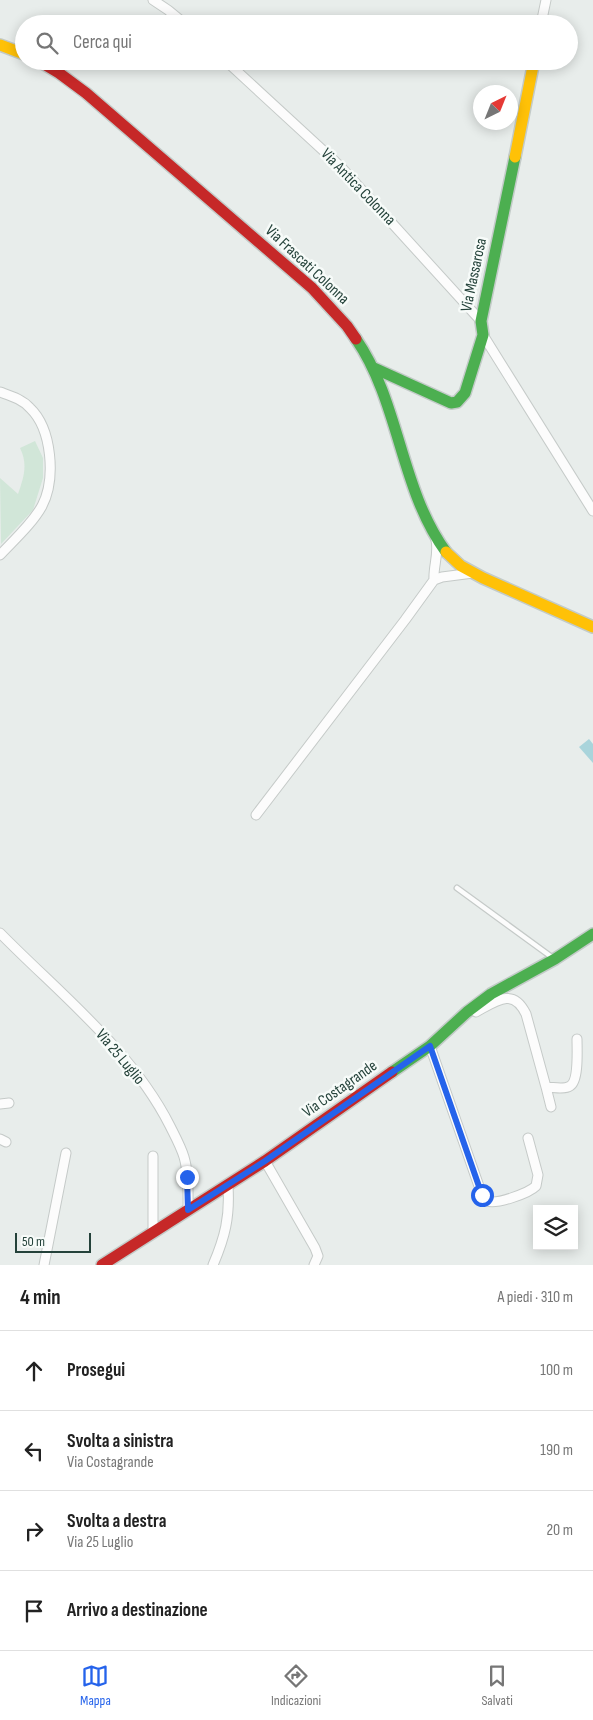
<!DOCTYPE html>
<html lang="it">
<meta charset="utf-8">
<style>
body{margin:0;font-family:"Sofia Sans Condensed",sans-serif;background:#f6f6f6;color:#222}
.controls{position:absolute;right:15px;bottom:15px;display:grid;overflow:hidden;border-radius:0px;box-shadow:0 2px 12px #0003}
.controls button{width:45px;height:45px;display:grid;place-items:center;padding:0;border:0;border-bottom:1px solid #e0e0e0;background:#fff;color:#222;font:25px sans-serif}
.compass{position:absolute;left:473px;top:85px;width:45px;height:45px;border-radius:50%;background:#fff;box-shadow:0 2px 12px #0003;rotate:43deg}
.scale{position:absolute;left:15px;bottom:12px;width:76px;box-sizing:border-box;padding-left:5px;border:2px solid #24423a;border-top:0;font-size:14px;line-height:18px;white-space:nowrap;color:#24423a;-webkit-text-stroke:4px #f7fbf9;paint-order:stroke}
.stop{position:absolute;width:15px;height:15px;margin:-11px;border:4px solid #2563eb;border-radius:50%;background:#fff}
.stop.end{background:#2563eb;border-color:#fff;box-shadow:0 1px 5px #0008}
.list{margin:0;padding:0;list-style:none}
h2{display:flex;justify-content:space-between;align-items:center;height:65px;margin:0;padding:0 20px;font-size:21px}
h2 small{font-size:16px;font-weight:400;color:#767676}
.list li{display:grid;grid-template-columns:32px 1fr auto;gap:15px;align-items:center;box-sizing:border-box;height:80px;padding:0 20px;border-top:1px solid #e0e0e0}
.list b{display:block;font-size:19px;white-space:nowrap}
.list p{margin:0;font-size:16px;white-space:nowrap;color:#767676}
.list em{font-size:16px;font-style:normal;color:#767676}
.icon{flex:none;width:28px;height:28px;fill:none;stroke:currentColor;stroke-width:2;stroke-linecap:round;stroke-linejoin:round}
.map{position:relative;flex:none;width:593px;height:1265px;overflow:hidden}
.search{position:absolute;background:#fff;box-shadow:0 2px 12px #0003;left:15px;right:15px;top:15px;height:55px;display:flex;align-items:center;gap:12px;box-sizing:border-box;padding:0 18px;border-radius:28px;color:#767676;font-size:19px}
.sheet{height:385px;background:#fff}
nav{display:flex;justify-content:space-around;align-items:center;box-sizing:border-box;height:70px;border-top:1px solid #e0e0e0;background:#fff;font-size:14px;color:#767676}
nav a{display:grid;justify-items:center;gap:2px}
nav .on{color:#2563eb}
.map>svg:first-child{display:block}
.green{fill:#d1e6d8}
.water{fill:#a9d4db}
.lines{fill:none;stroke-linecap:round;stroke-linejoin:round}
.lane-casing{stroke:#c5cac8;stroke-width:7}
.street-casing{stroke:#c5cac8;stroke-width:11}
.fast-casing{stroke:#c3cbc8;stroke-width:14}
.slow-casing{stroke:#c3cbc8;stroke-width:14}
.jam-casing{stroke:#c3cbc8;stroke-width:14}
.lane{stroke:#fcfcfc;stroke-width:4.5}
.street{stroke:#fcfcfc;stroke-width:9}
.fast{stroke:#4caf50;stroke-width:11}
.slow{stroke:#ffc107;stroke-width:11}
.jam{stroke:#c62828;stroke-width:11}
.route{stroke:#2563eb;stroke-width:6}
.labels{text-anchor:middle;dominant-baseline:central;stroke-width:5;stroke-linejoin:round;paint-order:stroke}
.street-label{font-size:16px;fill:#24423a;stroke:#f7fbf9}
</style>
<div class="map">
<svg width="593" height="1265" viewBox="0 0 593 1265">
<rect width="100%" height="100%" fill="#e8edeb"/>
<path class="green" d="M35 441 43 458V478L33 510 1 544 0 478 18 494C24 477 28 464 20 448Z"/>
<path class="water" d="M589 739 593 744V763L579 747Z"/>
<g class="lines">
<defs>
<path id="lane" d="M457 888 553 958"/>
<path id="street" d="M153 0 168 10 185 24
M541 24 546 0
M226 61 340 166 481 321
M483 335 593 511
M0 392C11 396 22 399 30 408 52 429 56 479 42 506 32 524 14 540 0 555
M434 580C433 567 439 554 436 540
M256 815 405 620 434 580 442 577 473 573
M0 933C60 994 131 1049 170 1126 175 1136 181 1147 184 1157 189 1174 188 1193 188 1210
M476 1012C496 1001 513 987 526 1014L546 1087C553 1087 564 1090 570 1086 579 1081 577 1049 577 1039
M430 1046 481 1192 487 1201C496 1205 529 1193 536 1186L538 1175 528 1138
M546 1087 551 1107
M0 1104 9 1103
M0 1139 6 1142
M153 1156V1232
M265 1161 315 1248 318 1256 314 1265
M44 1265 66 1153
M213 1265C225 1237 230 1217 228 1186"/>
<path id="fast" d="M356 339C400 403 400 489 446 552
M374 368 451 403 457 402 465 393 483 335 481 321 515 157
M392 1072 430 1046 467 1012 491 994 555 959 593 934"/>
<path id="slow" d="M0 45 24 54
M515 157 534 61
M446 552 461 566 483 578 593 627"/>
<path id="jam" d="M39 61 59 73 86 93 312 288 347 326 356 339
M102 1265 265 1161 392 1072"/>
</defs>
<use href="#lane" class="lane-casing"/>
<use href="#street" class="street-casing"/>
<use href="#fast" class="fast-casing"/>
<use href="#slow" class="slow-casing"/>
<use href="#jam" class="jam-casing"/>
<use href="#lane" class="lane"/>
<use href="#street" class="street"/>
<use href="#fast" class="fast"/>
<use href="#slow" class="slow"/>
<use href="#jam" class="jam"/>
</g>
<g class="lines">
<path class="route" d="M187 1177 188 1210 265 1161 430 1046 482 1195"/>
</g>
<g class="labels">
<g class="street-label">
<text transform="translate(358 187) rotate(46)">Via Antica Colonna</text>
<text transform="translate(307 265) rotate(43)">Via Frascati Colonna</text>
<text transform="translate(474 275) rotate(-78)">Via Massarosa</text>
<text transform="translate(120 1057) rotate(50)">Via 25 Luglio</text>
<text transform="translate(340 1089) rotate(-35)">Via Costagrande</text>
</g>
</g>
</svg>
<div class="controls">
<button><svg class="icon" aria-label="layers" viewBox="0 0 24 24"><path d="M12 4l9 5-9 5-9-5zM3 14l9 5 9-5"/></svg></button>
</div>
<svg class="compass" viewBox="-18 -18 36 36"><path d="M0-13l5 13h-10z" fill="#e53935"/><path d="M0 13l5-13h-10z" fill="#767676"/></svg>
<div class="scale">50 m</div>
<div class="stop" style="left:482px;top:1195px"></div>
<div class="stop end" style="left:187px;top:1177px"></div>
<div class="search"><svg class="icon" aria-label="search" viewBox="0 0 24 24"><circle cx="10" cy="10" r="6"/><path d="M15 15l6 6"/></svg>Cerca qui</div>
</div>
<section class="sheet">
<h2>4 min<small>A piedi · 310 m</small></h2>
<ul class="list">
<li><svg class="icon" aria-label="ahead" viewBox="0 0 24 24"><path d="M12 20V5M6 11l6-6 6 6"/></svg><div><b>Prosegui</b></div><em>100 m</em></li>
<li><svg class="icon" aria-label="left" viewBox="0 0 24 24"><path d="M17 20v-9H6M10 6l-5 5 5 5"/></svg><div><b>Svolta a sinistra</b><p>Via Costagrande</p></div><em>190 m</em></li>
<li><svg class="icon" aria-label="right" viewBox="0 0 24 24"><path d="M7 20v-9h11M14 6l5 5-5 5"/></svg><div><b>Svolta a destra</b><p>Via 25 Luglio</p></div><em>20 m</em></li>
<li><svg class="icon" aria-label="arrive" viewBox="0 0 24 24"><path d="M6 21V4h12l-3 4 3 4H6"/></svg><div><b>Arrivo a destinazione</b></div></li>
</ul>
</section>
<nav>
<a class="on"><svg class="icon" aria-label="map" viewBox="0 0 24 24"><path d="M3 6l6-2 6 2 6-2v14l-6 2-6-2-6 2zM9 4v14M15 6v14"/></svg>Mappa</a>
<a><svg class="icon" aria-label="directions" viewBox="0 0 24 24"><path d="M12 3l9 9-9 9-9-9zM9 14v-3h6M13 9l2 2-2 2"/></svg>Indicazioni</a>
<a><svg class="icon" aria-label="saved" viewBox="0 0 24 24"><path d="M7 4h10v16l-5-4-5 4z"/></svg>Salvati</a>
</nav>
